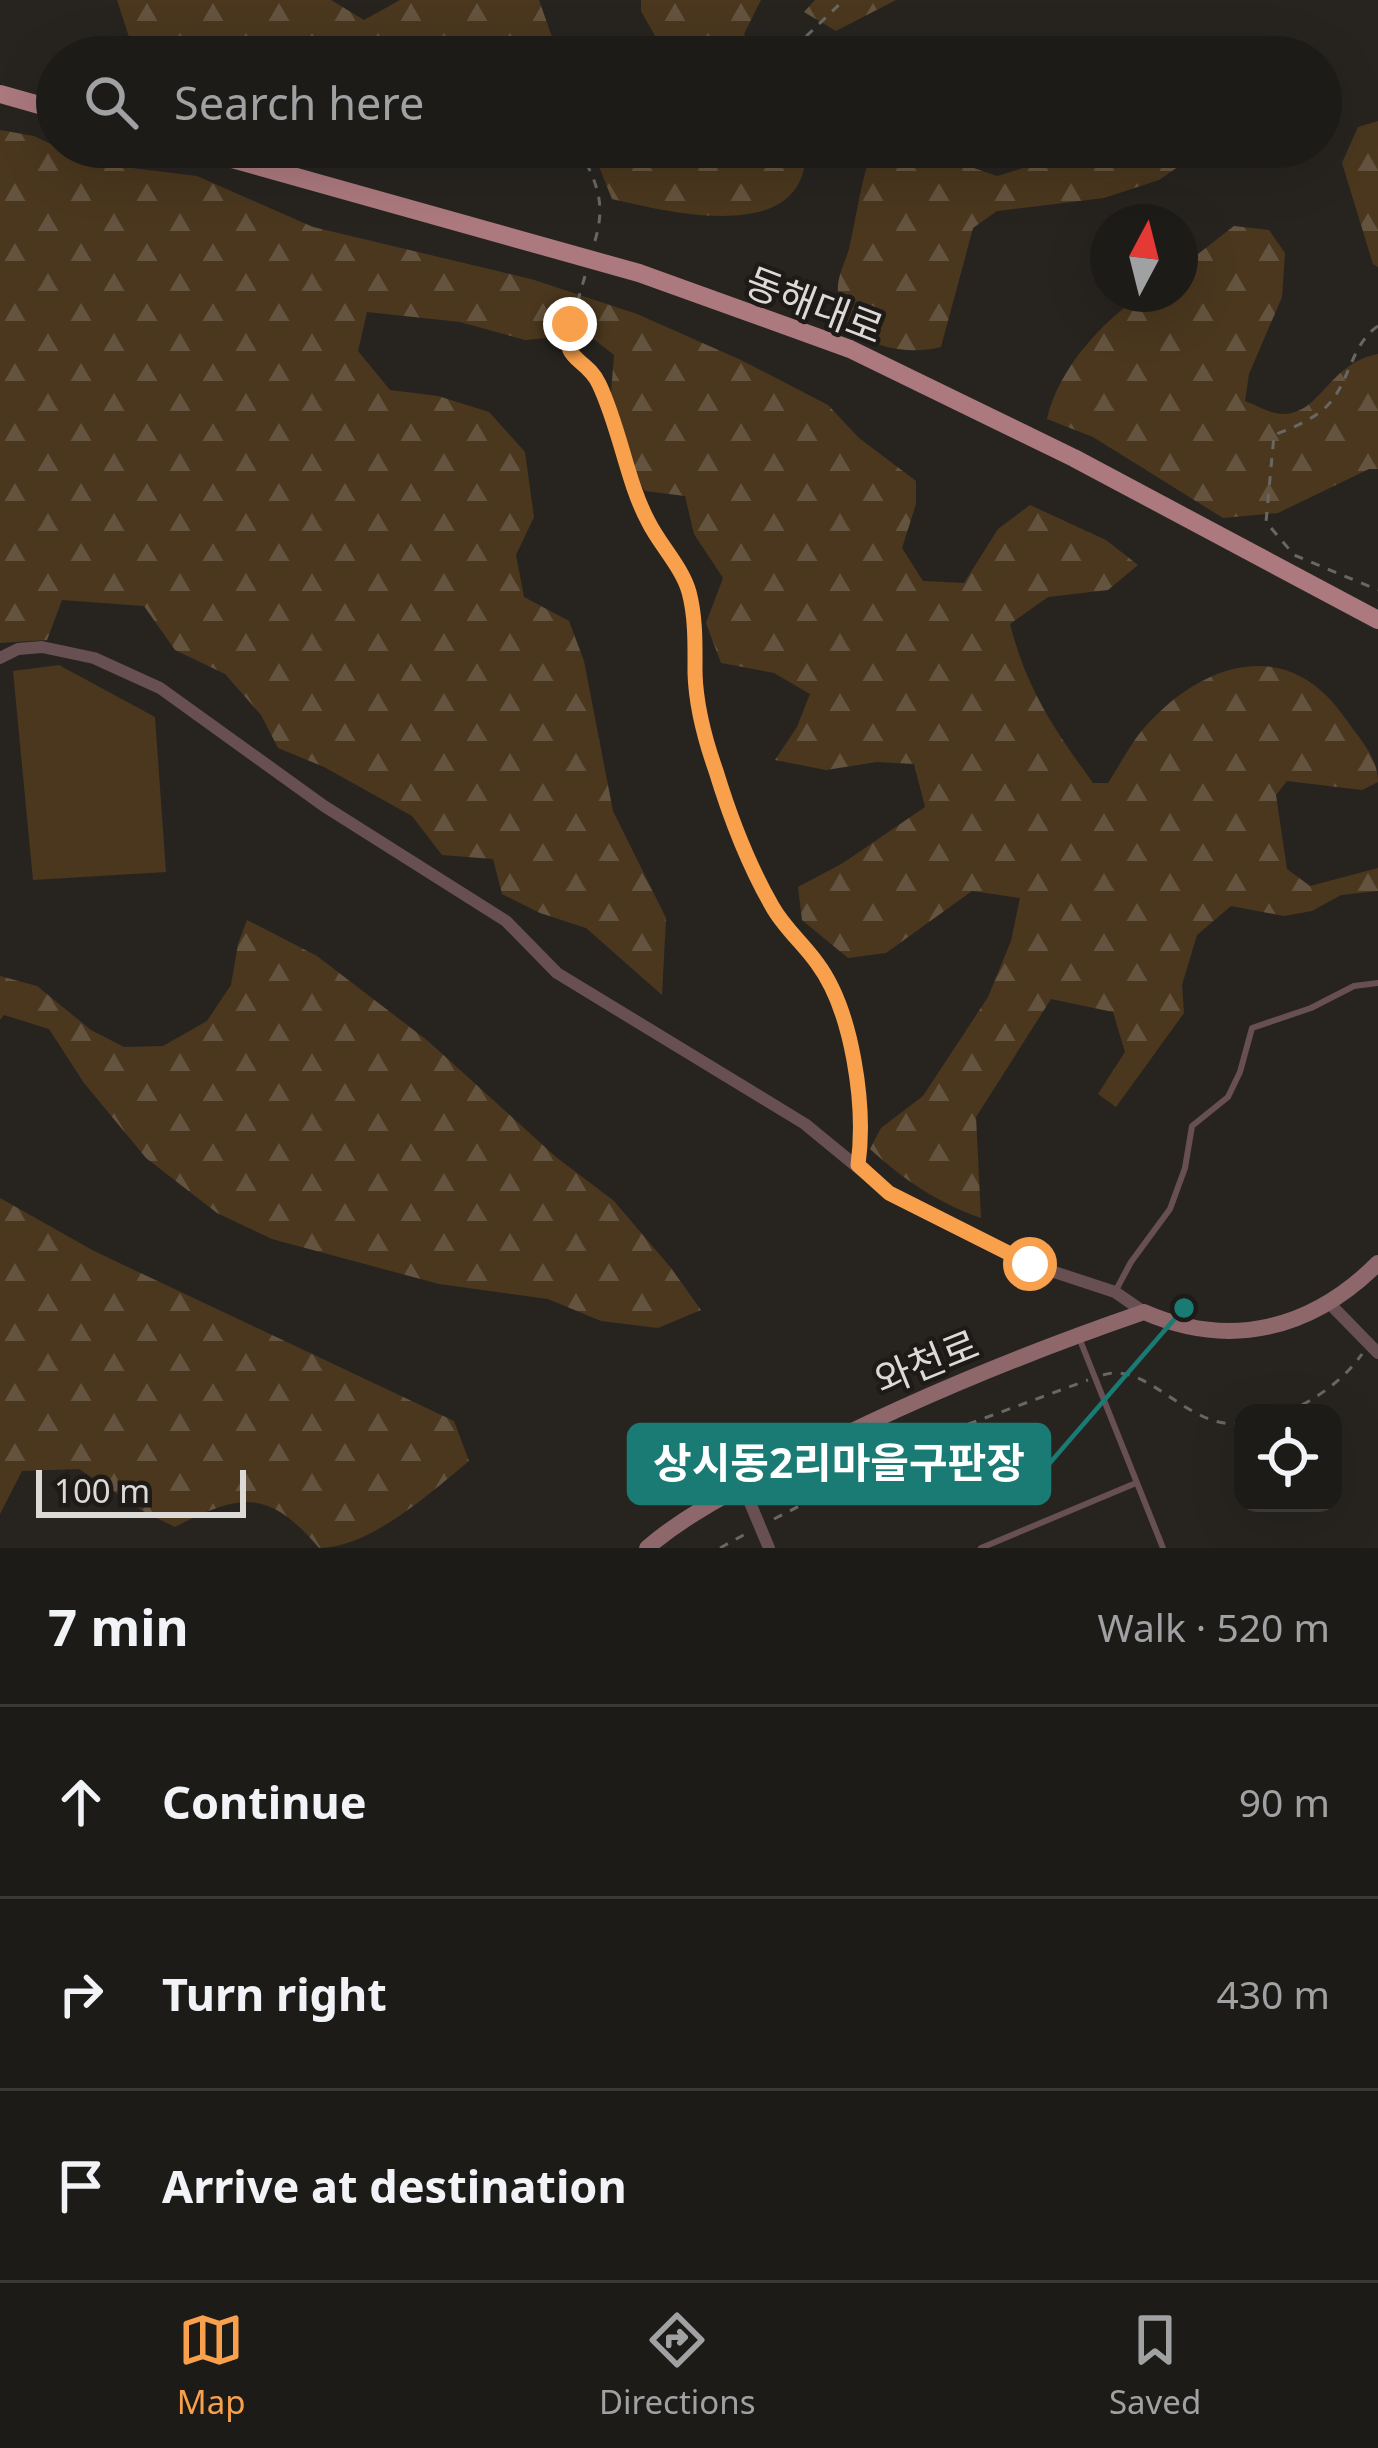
<!DOCTYPE html>
<meta charset="utf-8">
<style>
body{margin:0;font-family:"Noto Sans","Noto Sans KR",sans-serif;background:#2a2825;color:#f1f3f6}
.controls{position:absolute;right:36px;bottom:36px;display:grid;overflow:hidden;border-radius:24px;box-shadow:0 12px 48px #0002}
.controls button{width:108px;height:108px;display:grid;place-items:center;padding:0;border:0;border-bottom:3px solid #3b3937;background:#1d1b18;color:#f1f3f6;font:60px sans-serif}
.compass{position:absolute;left:1090px;top:204px;width:108px;height:108px;border-radius:50%;background:#1d1b18;box-shadow:0 12px 48px #0002;rotate:7deg}
.scale{position:absolute;left:36px;bottom:30px;width:210px;box-sizing:border-box;padding-left:12px;border:6px solid #dcdad7;border-top:0;font-size:33px;line-height:42px;white-space:nowrap;color:#dcdad7;-webkit-text-stroke:9px #1e1a17;paint-order:stroke}
.stop{position:absolute;width:36px;height:36px;margin:-27px;border:9px solid #f8a04b;border-radius:50%;background:#fff}
.stop.end{background:#f8a04b;border-color:#fff;box-shadow:0 3px 12px #0008}
.list{margin:0;padding:0;list-style:none}
h2{display:flex;justify-content:space-between;align-items:center;height:156px;margin:0;padding:0 48px;font-size:51px}
h2 small{font-size:39px;font-weight:400;color:#a0a1a2}
.list li{display:grid;grid-template-columns:78px 1fr auto;gap:36px;align-items:center;box-sizing:border-box;height:192px;padding:0 48px;border-top:3px solid #3b3937}
.list b{display:block;font-size:45px;white-space:nowrap}
.list em{font-size:39px;font-style:normal;color:#a0a1a2}
.icon{flex:none;width:66px;height:66px;fill:none;stroke:currentColor;stroke-width:2;stroke-linecap:round;stroke-linejoin:round}
.map{position:relative;flex:none;width:1378px;height:1548px;overflow:hidden}
.search{position:absolute;background:#1d1b18;box-shadow:0 12px 48px #0002;left:36px;right:36px;top:36px;height:132px;display:flex;align-items:center;gap:30px;box-sizing:border-box;padding:0 42px;border-radius:66px;color:#a0a1a2;font-size:45px}
.sheet{height:732px;background:#1d1b18}
nav{display:flex;justify-content:space-around;align-items:center;box-sizing:border-box;height:168px;border-top:3px solid #3b3937;background:#1d1b18;font-size:33px;color:#a0a1a2}
nav a{display:grid;justify-items:center;gap:6px}
nav .on{color:#f8a04b}
.map>svg:first-child{display:block}
.grass{fill:#4a371e}
.forest{fill:url(#forest-firs)}
.lines{fill:none;stroke-linecap:round;stroke-linejoin:round}
.path{stroke:#696763;stroke-width:3;stroke-dasharray:9 9;stroke-linecap:butt}
.lane{stroke:#684f52;stroke-width:6}
.street{stroke:#684f52;stroke-width:12}
.secondary{stroke:#8e676b;stroke-width:16}
.primary{stroke:#ab797e;stroke-width:18}
.route{stroke:#f8a04b;stroke-width:15}
.labels{text-anchor:middle;dominant-baseline:central;stroke-width:9;stroke-linejoin:round;paint-order:stroke}
.street-label{font-size:39px;fill:#dcdad7;stroke:#1e1a17}
.leader{fill:none;stroke:#197b73;stroke-width:4.5}
.callout-dot{fill:#197b73;stroke:#1e1a17;stroke-width:4.5}
.callout{fill:#197b73;stroke:#197b73;stroke-width:4.5}
.callout-label{font-size:42px;text-anchor:middle;font-weight:bold;fill:#fff}
</style>
<div class="map">
<svg width="1378" height="1548" viewBox="0 0 1378 1548">
<defs>
<pattern id="forest-firs" width="22" height="20" patternUnits="userSpaceOnUse" patternTransform="scale(3)"><rect width="22" height="20" fill="#4a371e"/><path d="M5 1l3.5 6h-7zM16 11l3.5 6h-7z" fill="#64533e"/></pattern>
</defs>
<rect width="100%" height="100%" fill="#272420"/>
<path class="grass" d="M59 665 155 717 166 872 33 880 13 671Z"/>
<path class="forest" d="M117 0H331L364 20 400 0H539L559 57H150L129 37Z
M641 0H761L744 34 757 57H667L641 11Z
M815 0H896L836 31 804 12Z
M1378 121V267L1373 264 1342 163 1358 127Z
M0 130 34 136 91 163 197 176 313 227 531 279 637 314 741 360 828 405 859 438 916 481V504L902 548 923 581 964 583 998 529 1030 505 1106 540 1138 565 1108 590 1048 597 1010 624C1027 690 1054 729 1093 783H1108C1120 765 1130 744 1144 728 1203 661 1288 635 1345 718 1359 738 1378 757 1378 782L1362 790 1287 781 1276 795 1287 869 1310 886 1378 868V891L1341 895 1312 911 1284 916 1231 906 1197 935 1182 985 1184 1013 1116 1107 1098 1094 1125 1052 1113 1012 1051 999 976 1117 981 1218C938 1203 904 1180 870 1149L881 1128 923 1096 988 997 1011 941 1020 898 972 891 886 953 848 958 802 920 798 887 843 863 925 807 914 764 877 762 826 770 775 760 797 727 810 694 774 673 721 663 706 623 723 578 694 534 685 496 645 491C604 433 609 423 614 355L587 334 525 340 460 322 367 312 358 351 390 390 438 396 489 412 525 452 534 517 516 555 524 597 569 621 584 661 613 811 666 918 662 995 586 928 540 913 502 894 493 859 442 855 412 816 324 767 278 748 261 715 225 674 175 650 144 606 62 600 47 640 0 643Z
M591 147H806C809 248 669 212 612 199Z
M873 147H991L979 149 971 167 997 176 1094 147H1207L1159 180 1104 198 997 211 973 228 941 347C897 358 834 342 838 285 839 273 846 260 849 249 857 214 861 180 873 147Z
M1234 226 1269 230 1285 253 1282 297 1249 374 1245 401C1256 405 1271 414 1282 414 1321 415 1328 363 1378 354V469H1369L1278 513 1223 518 1093 437 1047 419C1058 370 1101 322 1143 294H1180V268Z
M247 920 317 956 428 1041 556 1157 614 1201 671 1268 701 1310 658 1328 601 1321 548 1299 439 1284 272 1239 217 1213 146 1158 84 1083 49 1029 4 1015 0 1020V976L37 986 91 1030 124 1047 163 1046 207 1021 231 985 238 944Z
M0 1198 94 1251 454 1421 469 1461C430 1493 370 1548 319 1548 268 1488 241 1493 175 1527L143 1511 79 1469 22 1471 0 1514Z"/>
<g class="lines">
<path class="path" d="M777 57 795 47 844 0
M578 147C597 183 607 203 594 244
M585 276 566 341 573 358 595 375 617 420 645 516 689 590 696 640 698 705 715 770 748 857 772 907 817 962 836 994 858 1087 860 1151
M1378 326C1350 345 1350 384 1326 407 1312 420 1292 428 1274 435L1266 522 1294 555 1378 590
M1103 1375C1148 1360 1189 1432 1243 1423
M1286 1413C1316 1399 1343 1381 1362 1354
M774 1519 936 1436 1088 1380
M720 1548 749 1532"/>
<path class="lane" d="M1115 1292 1131 1262 1170 1209 1185 1168 1192 1126 1228 1097 1240 1072 1252 1028 1311 1008 1354 986 1378 983
M1080 1340 1163 1548
M981 1548 1136 1483"/>
<path class="street" d="M0 658 18 649 42 647 94 658 160 688 324 806 506 921 557 973 805 1124 889 1193 1030 1264 1115 1292 1144 1312
M1331 1305 1378 1353
M743 1486 769 1548"/>
<path class="secondary" d="M647 1548C690 1511 738 1489 788 1463 903 1403 1022 1354 1144 1312 1231 1350 1312 1329 1378 1263"/>
<path class="primary" d="M0 94 57 110
M189 147 639 273 850 349 1074 458 1378 620"/>
</g>
<g class="lines">
<path class="route" d="M570 324C560 363 586 356 599 384 620 428 627 482 648 521 659 544 682 567 689 592 696 618 695 647 695 673 696 706 705 740 716 771 730 817 748 864 772 906 784 928 803 943 817 963 853 1011 866 1107 858 1165L889 1193 1030 1264"/>
</g>
<g class="labels">
<g class="street-label">
<text transform="translate(815 304) rotate(21)">동해대로</text>
<text transform="translate(926 1361) rotate(-22)">와천로</text>
</g>
</g>
<path class="leader" d="M1184 1308L1049 1464"/>
<circle class="callout-dot" cx="1184" cy="1308" r="12"/>
<rect class="callout" x="629" y="1425" width="420" height="78" rx="12"/>
<g class="callout-label">
<text x="839" y="1478">상시동2리마을구판장</text>
</g>
</svg>
<div class="controls">
<button><svg class="icon" aria-label="locate" viewBox="0 0 24 24"><circle cx="12" cy="12" r="6"/><path d="M12 2v4M12 18v4M2 12h4M18 12h4"/></svg></button>
</div>
<svg class="compass" viewBox="-18 -18 36 36"><path d="M0-13l5 13h-10z" fill="#e53935"/><path d="M0 13l5-13h-10z" fill="#a0a1a2"/></svg>
<div class="scale">100 m</div>
<div class="stop" style="left:1030px;top:1264px"></div>
<div class="stop end" style="left:570px;top:324px"></div>
<div class="search"><svg class="icon" aria-label="search" viewBox="0 0 24 24"><circle cx="10" cy="10" r="6"/><path d="M15 15l6 6"/></svg>Search here</div>
</div>
<section class="sheet">
<h2>7 min<small>Walk · 520 m</small></h2>
<ul class="list">
<li><svg class="icon" aria-label="ahead" viewBox="0 0 24 24"><path d="M12 20V5M6 11l6-6 6 6"/></svg><div><b>Continue</b></div><em>90 m</em></li>
<li><svg class="icon" aria-label="right" viewBox="0 0 24 24"><path d="M7 20v-9h11M14 6l5 5-5 5"/></svg><div><b>Turn right</b></div><em>430 m</em></li>
<li><svg class="icon" aria-label="arrive" viewBox="0 0 24 24"><path d="M6 21V4h12l-3 4 3 4H6"/></svg><div><b>Arrive at destination</b></div></li>
</ul>
</section>
<nav>
<a class="on"><svg class="icon" aria-label="map" viewBox="0 0 24 24"><path d="M3 6l6-2 6 2 6-2v14l-6 2-6-2-6 2zM9 4v14M15 6v14"/></svg>Map</a>
<a><svg class="icon" aria-label="directions" viewBox="0 0 24 24"><path d="M12 3l9 9-9 9-9-9zM9 14v-3h6M13 9l2 2-2 2"/></svg>Directions</a>
<a><svg class="icon" aria-label="saved" viewBox="0 0 24 24"><path d="M7 4h10v16l-5-4-5 4z"/></svg>Saved</a>
</nav>
